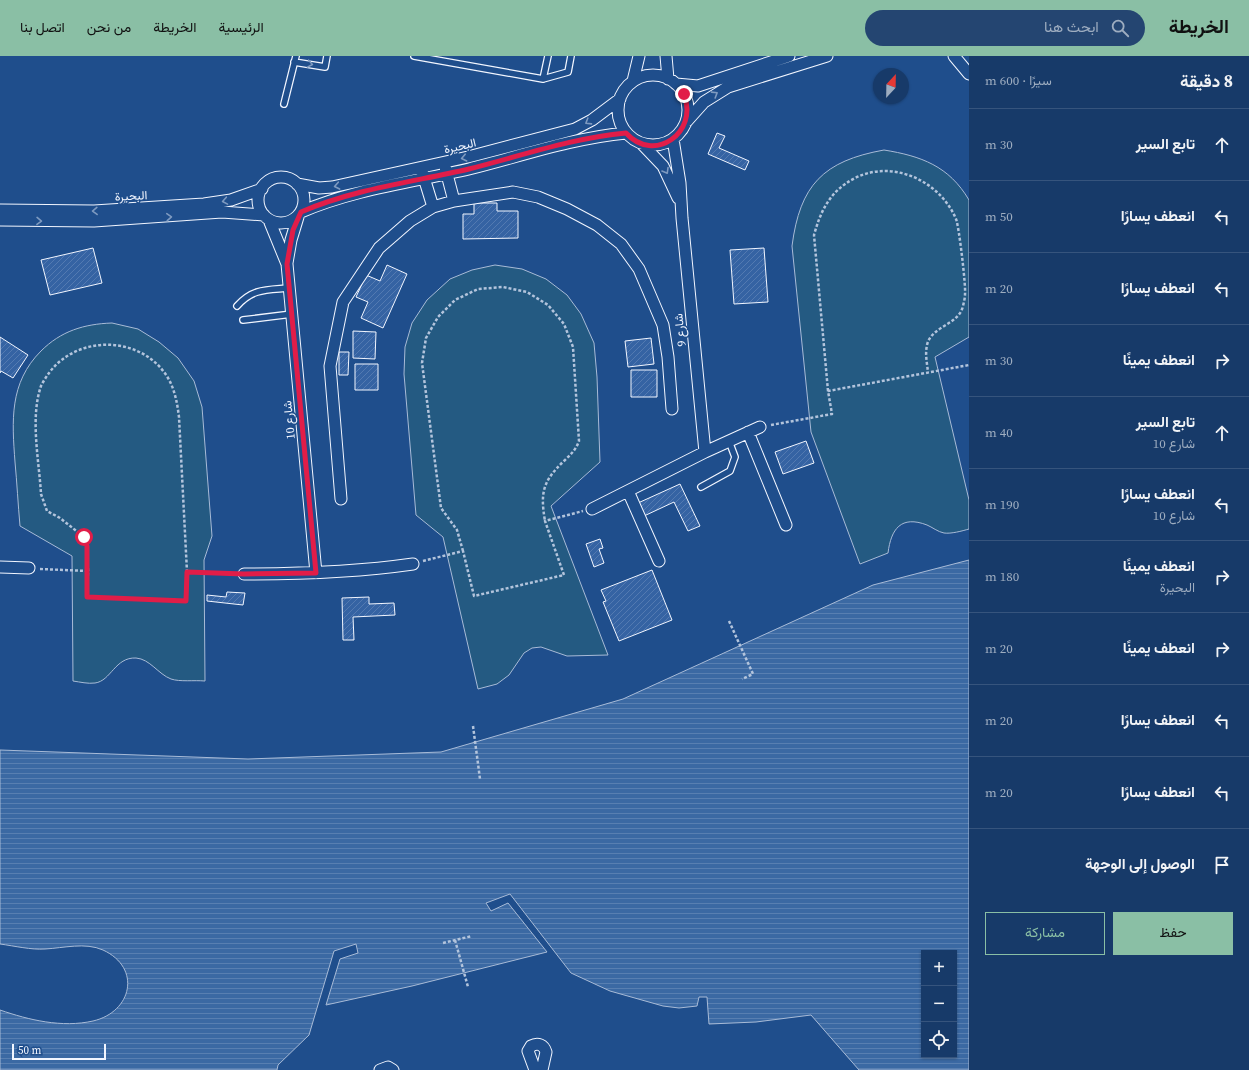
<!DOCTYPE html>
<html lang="ar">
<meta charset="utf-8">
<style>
body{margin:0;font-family:"Source Serif 4",Vazirmatn,serif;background:#244571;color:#f1f3f6;direction:rtl}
.controls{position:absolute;right:12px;bottom:12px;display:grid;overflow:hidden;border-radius:0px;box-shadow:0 1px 3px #0004}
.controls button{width:36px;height:36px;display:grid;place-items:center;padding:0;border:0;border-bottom:1px solid #36547d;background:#173a69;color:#f1f3f6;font:20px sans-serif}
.compass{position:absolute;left:873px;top:12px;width:36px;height:36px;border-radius:50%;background:#173a69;box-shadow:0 1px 3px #0004;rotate:22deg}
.scale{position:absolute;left:12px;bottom:10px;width:94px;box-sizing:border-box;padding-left:4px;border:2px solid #f2f6ff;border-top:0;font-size:11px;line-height:14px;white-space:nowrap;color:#f2f6ff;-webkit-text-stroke:3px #1f4e8c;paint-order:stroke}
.stop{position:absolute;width:12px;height:12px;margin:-9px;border:3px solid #e11d48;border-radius:50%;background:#fff}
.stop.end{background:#e11d48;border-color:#fff;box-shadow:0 1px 4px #0008}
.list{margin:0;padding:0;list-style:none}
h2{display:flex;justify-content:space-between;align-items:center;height:52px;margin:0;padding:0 16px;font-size:17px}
h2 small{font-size:13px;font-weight:400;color:#9eadc0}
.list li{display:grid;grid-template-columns:26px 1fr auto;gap:12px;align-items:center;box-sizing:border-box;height:72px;padding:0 16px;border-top:1px solid #36547d}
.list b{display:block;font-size:15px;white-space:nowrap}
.list p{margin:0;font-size:13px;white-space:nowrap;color:#9eadc0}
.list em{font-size:13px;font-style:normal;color:#9eadc0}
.actions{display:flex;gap:8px;padding:12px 16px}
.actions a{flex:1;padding:9px 0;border:1px solid #8abfa5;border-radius:0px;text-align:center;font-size:14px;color:#8abfa5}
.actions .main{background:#8abfa5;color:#111}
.icon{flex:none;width:22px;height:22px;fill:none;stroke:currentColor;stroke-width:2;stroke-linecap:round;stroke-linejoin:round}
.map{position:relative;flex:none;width:969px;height:1014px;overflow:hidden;direction:ltr}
header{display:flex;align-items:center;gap:24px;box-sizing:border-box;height:56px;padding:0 20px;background:#8abfa5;color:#111}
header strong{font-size:19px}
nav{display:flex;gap:22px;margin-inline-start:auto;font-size:14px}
.search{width:280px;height:36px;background:#244571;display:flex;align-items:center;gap:10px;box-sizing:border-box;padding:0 14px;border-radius:22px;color:#9eadc0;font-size:15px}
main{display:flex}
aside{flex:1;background:#173a69}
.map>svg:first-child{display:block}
.green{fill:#245a82;stroke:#a8bbd7}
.water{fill:url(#water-rules);stroke:#a8bbd7;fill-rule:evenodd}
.building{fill:url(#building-hatch);stroke:#f2f6ff}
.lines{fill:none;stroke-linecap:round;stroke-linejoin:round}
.lane-casing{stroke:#f2f6ff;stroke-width:8}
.street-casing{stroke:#f2f6ff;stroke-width:13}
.path{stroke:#b3c4dc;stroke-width:2.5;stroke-dasharray:3 2;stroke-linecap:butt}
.lane{stroke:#1f4e8c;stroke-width:5.5}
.street{stroke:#1f4e8c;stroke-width:11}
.oneway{stroke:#7e9ac0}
.route{stroke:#e11d48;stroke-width:5}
.labels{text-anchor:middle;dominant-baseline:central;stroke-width:3;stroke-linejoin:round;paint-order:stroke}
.street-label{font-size:12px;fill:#f2f6ff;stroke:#1f4e8c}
</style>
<header>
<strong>الخريطة</strong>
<div class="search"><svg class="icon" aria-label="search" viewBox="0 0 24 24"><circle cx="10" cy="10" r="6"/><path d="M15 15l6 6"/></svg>ابحث هنا</div>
<nav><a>الرئيسية</a><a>الخريطة</a><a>من نحن</a><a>اتصل بنا</a></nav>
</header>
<main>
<aside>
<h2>8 دقيقة<small>سيرًا · 600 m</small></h2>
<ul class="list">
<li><svg class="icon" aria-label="ahead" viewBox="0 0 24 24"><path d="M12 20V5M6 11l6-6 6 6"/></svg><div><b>تابع السير</b></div><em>30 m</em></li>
<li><svg class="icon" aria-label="left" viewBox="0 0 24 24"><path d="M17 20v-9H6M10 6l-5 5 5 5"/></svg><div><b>انعطف يسارًا</b></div><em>50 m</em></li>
<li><svg class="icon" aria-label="left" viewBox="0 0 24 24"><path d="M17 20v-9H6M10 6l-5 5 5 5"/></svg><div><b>انعطف يسارًا</b></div><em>20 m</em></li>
<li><svg class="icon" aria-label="right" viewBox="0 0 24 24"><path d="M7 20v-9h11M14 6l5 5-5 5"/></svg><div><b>انعطف يمينًا</b></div><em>30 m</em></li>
<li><svg class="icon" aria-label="ahead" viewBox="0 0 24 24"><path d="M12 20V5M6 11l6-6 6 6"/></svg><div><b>تابع السير</b><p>شارع 10</p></div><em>40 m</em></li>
<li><svg class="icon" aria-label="left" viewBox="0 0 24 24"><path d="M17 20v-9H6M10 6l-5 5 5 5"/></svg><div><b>انعطف يسارًا</b><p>شارع 10</p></div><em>190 m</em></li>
<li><svg class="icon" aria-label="right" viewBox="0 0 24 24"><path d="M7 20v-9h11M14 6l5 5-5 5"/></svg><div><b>انعطف يمينًا</b><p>البحيرة</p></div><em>180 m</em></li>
<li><svg class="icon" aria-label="right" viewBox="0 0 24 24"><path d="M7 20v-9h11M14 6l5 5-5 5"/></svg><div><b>انعطف يمينًا</b></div><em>20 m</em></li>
<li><svg class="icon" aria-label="left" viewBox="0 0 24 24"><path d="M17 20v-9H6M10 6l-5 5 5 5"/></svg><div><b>انعطف يسارًا</b></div><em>20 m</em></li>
<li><svg class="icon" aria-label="left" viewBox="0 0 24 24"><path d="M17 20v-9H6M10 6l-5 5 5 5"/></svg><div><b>انعطف يسارًا</b></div><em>20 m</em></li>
<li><svg class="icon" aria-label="arrive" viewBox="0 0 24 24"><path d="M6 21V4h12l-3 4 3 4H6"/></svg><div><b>الوصول إلى الوجهة</b></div></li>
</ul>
<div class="actions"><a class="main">حفظ</a><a>مشاركة</a></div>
</aside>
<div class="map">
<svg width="969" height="1014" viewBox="0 0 969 1014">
<defs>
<pattern id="water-rules" width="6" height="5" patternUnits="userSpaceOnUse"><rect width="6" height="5" fill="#3b69a3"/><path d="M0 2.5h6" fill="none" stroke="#587fb1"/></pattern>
<pattern id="building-hatch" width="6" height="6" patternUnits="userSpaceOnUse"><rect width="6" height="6" fill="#3563a3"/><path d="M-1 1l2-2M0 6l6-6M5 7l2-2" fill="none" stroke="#537ab1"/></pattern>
</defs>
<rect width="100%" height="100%" fill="#1f4e8c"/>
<path class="green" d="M884 94C921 100 949 110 969 144V281L935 301 969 444V473C962 475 951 478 944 477 938 476 932 471 927 469 901 459 891 473 888 497L860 508 811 376 792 190C800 129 823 105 884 94Z
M495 209 522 213 546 223 567 239 581 258 594 287 597 321 600 406 551 450 608 599 567 600 541 591 532 592 524 597 509 619 497 628 478 633 443 481 416 459 404 318 405 291 412 267 427 244 450 223 472 214Z
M112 267 138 273 159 286 178 302 194 325 202 351 212 480 204 504 205 625C194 624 180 626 171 623 158 618 150 603 136 602 115 601 111 625 95 627 88 628 80 626 73 625L72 500 20 470C18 448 17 427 15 406 12 365 9 327 41 295 61 275 84 268 112 267Z"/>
<path class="water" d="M969 504V1014H859L811 959 756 966 709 968 707 941H699L697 950 679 952 663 950 610 935 571 917 510 838 486 847 491 855 508 847 547 896 412 930 326 949 340 903 358 897 356 888 334 895 309 979 278 1009 277 1014H0V954C29 964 62 972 93 965 132 956 142 912 103 894 85 886 64 892 45 893 31 894 15 890 0 888V694L248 703 441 696 623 643 873 529ZM924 897H954V999H924Z"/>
<path class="building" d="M717 77 725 80 719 92 749 105 745 114 708 98Z
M474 147H497V155H518V182L463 183V158H474Z
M93 192 102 227 50 239 41 204Z
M764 192 768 246 734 248 730 194Z
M387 209 407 218 383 272 361 262 368 246 356 241 366 219 380 225Z
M353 275 376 276 375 303 353 302Z
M0 281 28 299 13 322 1 315 0 317Z
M651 282 654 308 628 311 625 285Z
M339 296H349L348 319H339Z
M355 308H378V334H355Z
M631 314H657V341H631Z
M806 385 814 407 783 418 775 396Z
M680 428 700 470 688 475 674 446 644 460 638 447Z
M600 483 603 492 599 493 604 507 594 511 586 488Z
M652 514 672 564 619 585 603 546 606 545 601 534Z
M227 536 245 537 243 549 207 545V539L226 541Z
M369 541V548L394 547 395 559 353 561 354 584H343L342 542Z"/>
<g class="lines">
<defs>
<path id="lane" d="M414 0 543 23 568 16 571 0
M294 6 325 11 327 0
M543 23 548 0
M284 48 296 0
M237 250C253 232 267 234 289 232
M243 264 292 258
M701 431 730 415 735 401 729 385"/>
<path id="street" d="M666 0 668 23
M954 0 969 18
M618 54a35 35 0 1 1 70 0a35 35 0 1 1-70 0Z
M633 25 639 0
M676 28 698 30 789 0
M687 65 704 46 728 31 827 0
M673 83 680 127 682 162 705 396
M642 88 663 110 678 142
M444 107 454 145 513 136 538 141 567 153 597 169 621 188 639 213 663 269 668 301 672 353
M258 144a23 23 0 1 1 46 0a23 23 0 1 1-46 0Z
M297 128 319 132 332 131 468 101 575 73 592 64 620 43
M433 151 454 145
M0 154 94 155 204 148 231 144 262 133
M301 156C354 133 413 126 469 113 521 100 573 82 626 77
M0 164 94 165 222 156 264 159
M269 164 287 208 316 517
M287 207 291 184 298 161
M748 376 786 469
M628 435 659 505
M341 443 330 310 343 246 379 192 410 165 433 151 421 112
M592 453 705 396 760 371
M0 511 29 512
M244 518C301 518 357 516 413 508
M380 1014 388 1011 393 1014
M535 1014 528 995 531 990C538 986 544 989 546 996L542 1014"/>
</defs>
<use href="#lane" class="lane-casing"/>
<use href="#street" class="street-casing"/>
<path class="path" d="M828 335 814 179C821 154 830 135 855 122 893 103 940 125 956 163 959 170 966 230 965 238 965 242 964 246 963 250 959 269 931 270 927 289 925 298 927 307 928 316
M771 369 832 358 828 335 969 309
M463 495 457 474 441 452 422 307 426 282 438 261 455 244 478 233 503 231 527 236 548 249 564 268 573 291 579 385C576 394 570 399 564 405 543 425 540 436 545 465
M423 505 463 495 474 540 564 519 545 465 583 455
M40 513 88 515 87 541 186 545 187 516 234 518
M88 515 87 490 84 481 60 462 47 455 41 438C39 404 30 362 41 330 43 326 46 321 49 317 76 280 136 279 164 316 174 329 177 345 179 361L187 516
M729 565 753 618 742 623
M473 670 480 723
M455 884 468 931
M443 887 472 880"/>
<use href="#lane" class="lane"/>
<use href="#street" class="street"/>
</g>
<defs><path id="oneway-chevron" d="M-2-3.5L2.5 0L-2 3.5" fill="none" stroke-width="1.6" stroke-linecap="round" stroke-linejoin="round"/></defs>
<g class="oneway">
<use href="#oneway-chevron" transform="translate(310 8) rotate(10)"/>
<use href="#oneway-chevron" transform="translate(715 38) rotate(-32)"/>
<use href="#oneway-chevron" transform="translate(588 66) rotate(148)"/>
<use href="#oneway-chevron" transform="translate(464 102) rotate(167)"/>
<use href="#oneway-chevron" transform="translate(666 115) rotate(60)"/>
<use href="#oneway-chevron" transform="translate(337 130) rotate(169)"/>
<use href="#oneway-chevron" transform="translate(225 145) rotate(170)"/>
<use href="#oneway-chevron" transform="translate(95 155) rotate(178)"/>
<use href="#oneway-chevron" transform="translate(169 161) rotate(-4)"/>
<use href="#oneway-chevron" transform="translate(39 165) rotate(1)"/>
</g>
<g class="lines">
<path class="route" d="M84 481 87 490V541L186 545 187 516 244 518 316 517 287 208 293 174 301 156C354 133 413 126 469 113 521 100 572 82 626 77 654 108 699 77 684 38"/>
</g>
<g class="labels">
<g class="street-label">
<text transform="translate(460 90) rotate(-13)">البحيرة</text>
<text transform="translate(131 140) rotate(-3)">البحيرة</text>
<text transform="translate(680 274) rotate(-96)">شارع 9</text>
<text transform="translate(289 364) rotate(-95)">شارع 10</text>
</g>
</g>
</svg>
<div class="controls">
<button>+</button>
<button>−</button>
<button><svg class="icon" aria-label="locate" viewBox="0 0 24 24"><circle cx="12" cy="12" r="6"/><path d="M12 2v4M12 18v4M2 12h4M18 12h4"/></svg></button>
</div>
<svg class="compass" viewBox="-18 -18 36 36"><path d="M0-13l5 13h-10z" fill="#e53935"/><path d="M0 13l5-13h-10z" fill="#9eadc0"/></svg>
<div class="scale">50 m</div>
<div class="stop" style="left:84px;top:481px"></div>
<div class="stop end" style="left:684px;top:38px"></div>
</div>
</main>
